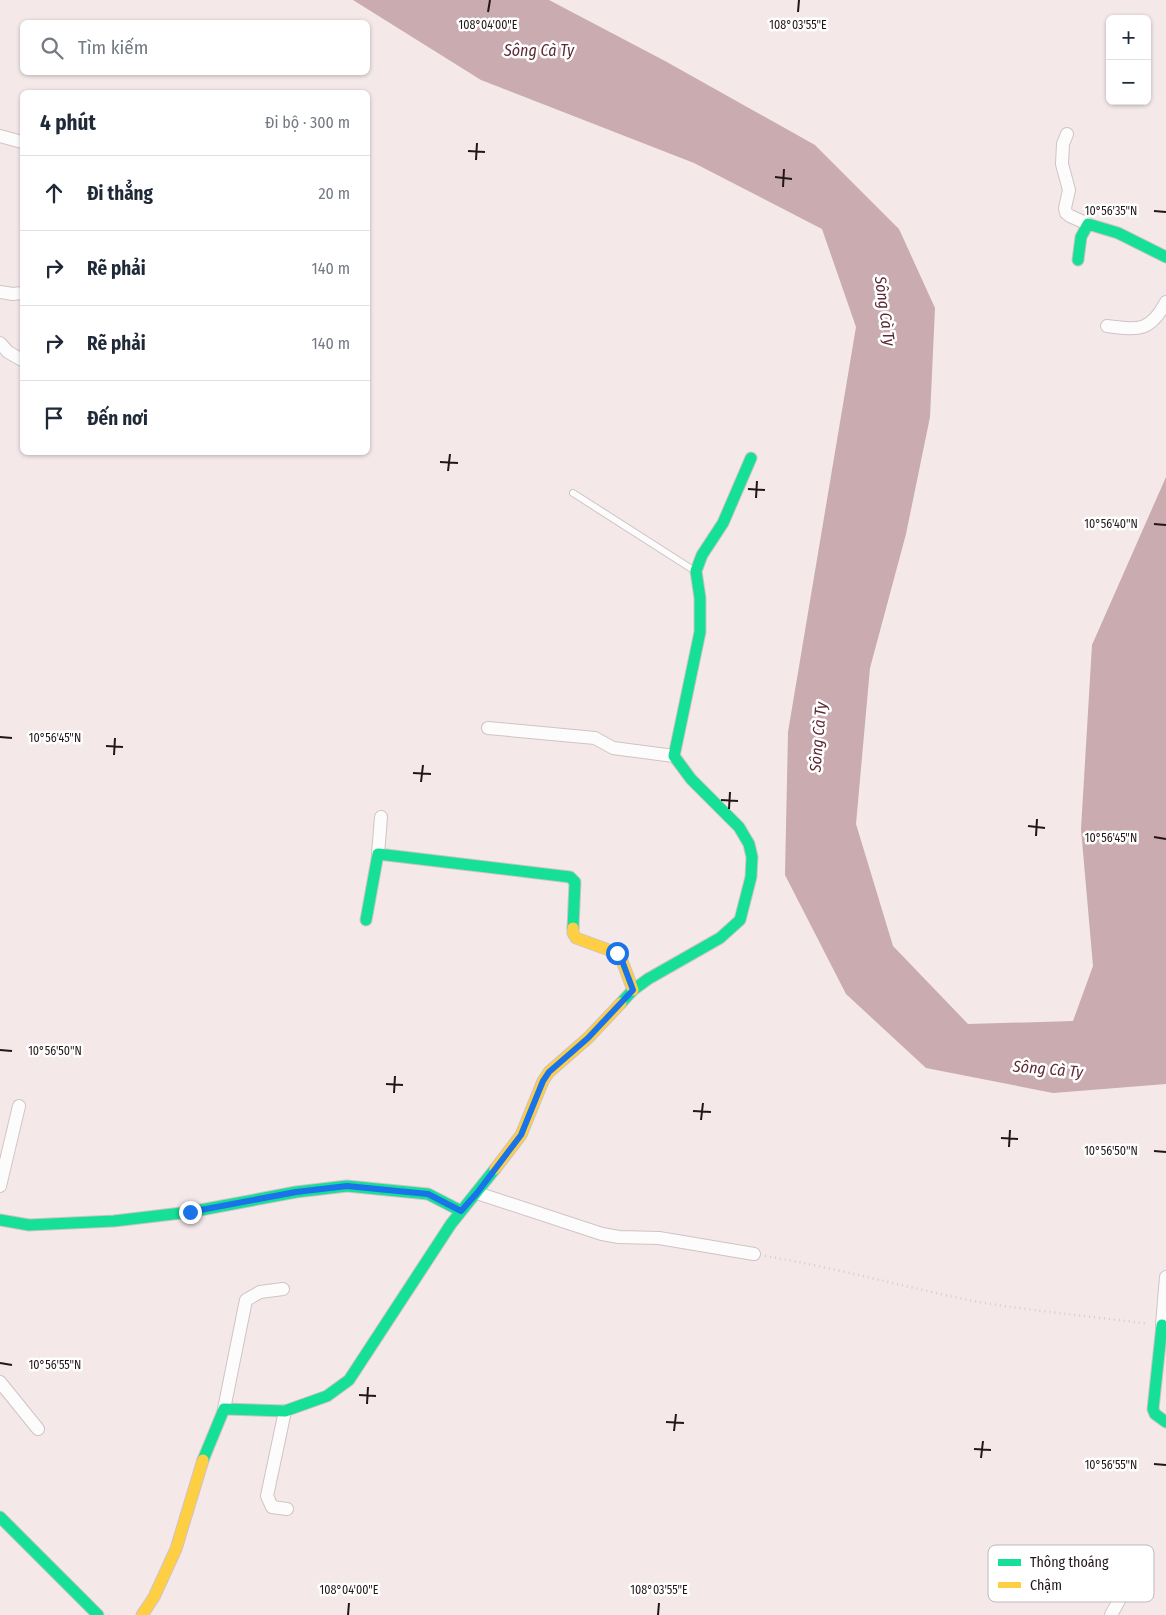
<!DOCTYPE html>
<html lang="vi">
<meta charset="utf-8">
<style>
body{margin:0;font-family:"Fira Sans Condensed",sans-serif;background:#f6f6f7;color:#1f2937}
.controls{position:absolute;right:15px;top:15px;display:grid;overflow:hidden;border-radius:8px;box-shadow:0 1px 4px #0004}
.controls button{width:45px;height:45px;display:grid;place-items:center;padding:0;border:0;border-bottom:1px solid #e0e1e3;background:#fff;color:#1f2937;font:25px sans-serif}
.stop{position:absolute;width:15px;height:15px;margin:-11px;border:4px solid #1a73e8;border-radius:50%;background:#fff}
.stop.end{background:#1a73e8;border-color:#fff;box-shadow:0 1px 5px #0008}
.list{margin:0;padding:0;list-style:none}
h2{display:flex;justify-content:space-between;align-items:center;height:65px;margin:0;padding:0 20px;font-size:21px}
h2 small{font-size:16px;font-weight:400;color:#747a83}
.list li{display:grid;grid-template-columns:32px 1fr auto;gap:15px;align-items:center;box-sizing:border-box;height:75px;padding:0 20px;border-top:1px solid #e0e1e3}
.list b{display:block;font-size:19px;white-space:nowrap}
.list em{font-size:16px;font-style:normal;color:#747a83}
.icon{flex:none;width:28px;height:28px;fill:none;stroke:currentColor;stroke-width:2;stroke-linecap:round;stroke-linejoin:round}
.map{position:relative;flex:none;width:1166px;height:1615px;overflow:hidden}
.search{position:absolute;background:#fff;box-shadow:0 1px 4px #0004;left:20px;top:20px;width:350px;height:55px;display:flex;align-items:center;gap:12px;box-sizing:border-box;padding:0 18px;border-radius:8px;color:#747a83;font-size:19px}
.panel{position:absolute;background:#fff;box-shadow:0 1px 4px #0004;left:20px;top:90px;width:350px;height:365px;border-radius:8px}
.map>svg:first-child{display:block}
.water{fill:#c9abb0}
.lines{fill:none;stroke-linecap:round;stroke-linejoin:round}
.lane-casing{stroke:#d0c3c5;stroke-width:8}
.street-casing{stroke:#d0c3c5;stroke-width:14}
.fast-casing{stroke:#d0c3c5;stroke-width:13}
.slow-casing{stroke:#d0c3c5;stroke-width:13}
.path{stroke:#d2cecf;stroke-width:2.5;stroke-dasharray:1 4;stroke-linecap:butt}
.lane{stroke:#fdfcfc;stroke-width:6}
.street{stroke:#fdfcfc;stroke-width:12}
.fast{stroke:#16e098;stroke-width:11}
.slow{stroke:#ffcf43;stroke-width:11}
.route{stroke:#1a73e8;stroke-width:6}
.ticks{fill:none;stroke:#231518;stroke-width:2}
.labels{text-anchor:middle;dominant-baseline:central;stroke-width:5;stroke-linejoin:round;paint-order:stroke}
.water-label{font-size:16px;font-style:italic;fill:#5c2934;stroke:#fff}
.key{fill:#fff;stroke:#bdb9ba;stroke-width:1}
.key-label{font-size:14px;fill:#231518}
.ticks-label{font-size:12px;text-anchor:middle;fill:#231518;stroke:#fff;stroke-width:5;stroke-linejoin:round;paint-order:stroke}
</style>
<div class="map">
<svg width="1166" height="1615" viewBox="0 0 1166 1615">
<rect width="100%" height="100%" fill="#f4e8e9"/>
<path class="water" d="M353 0H549L665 61 815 145 899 229 935 308 930 417 906 534 870 668 856 824 893 946 968 1024 1073 1021 1093 966 1081 829 1092 645 1166 477V1084L1053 1093 926 1068 846 994 785 875 788 732 856 327 822 229 694 163 481 80Z"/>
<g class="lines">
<defs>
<path id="lane" d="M573 493 695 571"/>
<path id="street" d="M1067 134 1063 144 1062 164 1069 190 1065 208 1066 213 1070 216 1088 224
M0 136 22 142
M0 292 13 294 22 293
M1107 326C1139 330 1150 332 1166 302
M0 343 8 352 22 360
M488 728 595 738 613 748 674 756
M378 854 381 817
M0 1186 19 1106
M477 1193 602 1234 619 1237 659 1238 754 1254
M1166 1277 1162 1325 1166 1326
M0 1382 38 1429
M224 1409 246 1300 260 1292 283 1289
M285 1411 267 1496 272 1507 287 1509
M1111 1615 1122 1595"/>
<path id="fast" d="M1078 260 1081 237 1088 224 1118 233 1166 257
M366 920 378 854 570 877 575 882 573 928
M621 1003 633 990 648 979 720 938 740 920 751 877 752 857 749 844 739 827 691 779 674 756 700 632V598L696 571 702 555 723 523 751 458
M0 1220 29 1225 114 1221 190 1212 296 1192 347 1186 428 1194 461 1211
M1162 1325 1153 1409 1155 1414 1166 1422
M203 1460 224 1409 285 1411 327 1396 349 1380 451 1224 495 1169
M0 1517 98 1615"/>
<path id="slow" d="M573 928V933L576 938 617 953 621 958 633 990
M495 1169 521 1135 543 1081 549 1072 588 1038 621 1003
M142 1615 154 1597 176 1549 203 1460"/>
</defs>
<use href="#lane" class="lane-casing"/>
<use href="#street" class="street-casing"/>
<use href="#fast" class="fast-casing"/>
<use href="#slow" class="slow-casing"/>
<path class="path" d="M765 1256C832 1267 897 1285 963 1299 1024 1311 1086 1315 1148 1324"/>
<use href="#lane" class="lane"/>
<use href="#street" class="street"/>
<use href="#fast" class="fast"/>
<use href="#slow" class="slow"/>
</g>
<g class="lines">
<path class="route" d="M190 1212 296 1192 347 1186 428 1194 461 1211 477 1193 521 1135 543 1081 549 1072 588 1038 633 990 621 958 617 953"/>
</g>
<path class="ticks" d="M488 12 490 0M798 12 799 0M468 151 485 152M476 160 477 143M775 177 792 179M783 187 784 169M1154 211 1166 212M440 462 458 463M448 471 450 454M748 489 765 490M756 498 757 481M1154 524 1166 525M0 737 12 738M106 746 123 747M114 755 115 738M413 773 431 774M421 782 423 765M721 800 738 801M729 809 730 792M1028 826 1045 828M1036 836 1037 819M1154 837 1166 839M0 1050 12 1051M386 1084 403 1085M394 1093 395 1076M693 1111 711 1112M701 1120 703 1103M1001 1138 1018 1139M1009 1147 1010 1130M1154 1151 1166 1152M0 1363 12 1365M359 1395 376 1396M367 1404 368 1387M666 1422 684 1423M674 1431 676 1414M974 1449 991 1450M981 1458 983 1441M1154 1464 1166 1465M348 1615 349 1603M658 1615 659 1603"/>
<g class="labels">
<g class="water-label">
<text x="539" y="50">Sông Cà Ty</text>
<text transform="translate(885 311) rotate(82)">Sông Cà Ty</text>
<text transform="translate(818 737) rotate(-85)">Sông Cà Ty</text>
<text transform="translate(1048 1069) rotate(5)">Sông Cà Ty</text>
</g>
</g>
<rect x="988" y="1545" width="166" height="57" rx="8" class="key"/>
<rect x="998" y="1559" width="23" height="7" fill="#16e098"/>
<rect x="998" y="1582" width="23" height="6" fill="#ffcf43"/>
<g class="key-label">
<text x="1030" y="1567">Thông thoáng</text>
<text x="1030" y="1590">Chậm</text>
</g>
<g class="ticks-label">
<text x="488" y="29">108°04'00"E</text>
<text x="798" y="29">108°03'55"E</text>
<text x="1111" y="215">10°56'35"N</text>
<text x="1111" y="528">10°56'40"N</text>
<text x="55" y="742">10°56'45"N</text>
<text x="1111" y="842">10°56'45"N</text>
<text x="55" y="1055">10°56'50"N</text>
<text x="1111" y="1155">10°56'50"N</text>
<text x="55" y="1369">10°56'55"N</text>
<text x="1111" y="1469">10°56'55"N</text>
<text x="349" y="1594">108°04'00"E</text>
<text x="659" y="1594">108°03'55"E</text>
</g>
</svg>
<div class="controls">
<button>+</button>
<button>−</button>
</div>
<div class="stop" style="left:617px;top:953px"></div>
<div class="stop end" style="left:190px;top:1212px"></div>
<div class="search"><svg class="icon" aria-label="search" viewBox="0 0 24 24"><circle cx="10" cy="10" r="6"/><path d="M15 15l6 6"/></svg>Tìm kiếm</div>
<section class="panel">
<h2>4 phút<small>Đi bộ · 300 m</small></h2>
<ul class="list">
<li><svg class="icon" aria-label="ahead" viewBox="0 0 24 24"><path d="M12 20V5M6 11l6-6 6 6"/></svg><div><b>Đi thẳng</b></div><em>20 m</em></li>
<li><svg class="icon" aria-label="right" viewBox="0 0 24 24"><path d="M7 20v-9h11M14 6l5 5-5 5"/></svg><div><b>Rẽ phải</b></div><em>140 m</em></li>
<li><svg class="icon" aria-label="right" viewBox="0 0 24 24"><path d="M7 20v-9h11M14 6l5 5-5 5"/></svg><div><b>Rẽ phải</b></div><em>140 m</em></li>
<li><svg class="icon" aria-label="arrive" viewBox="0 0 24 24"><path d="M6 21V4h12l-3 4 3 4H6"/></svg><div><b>Đến nơi</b></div></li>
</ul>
</section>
</div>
